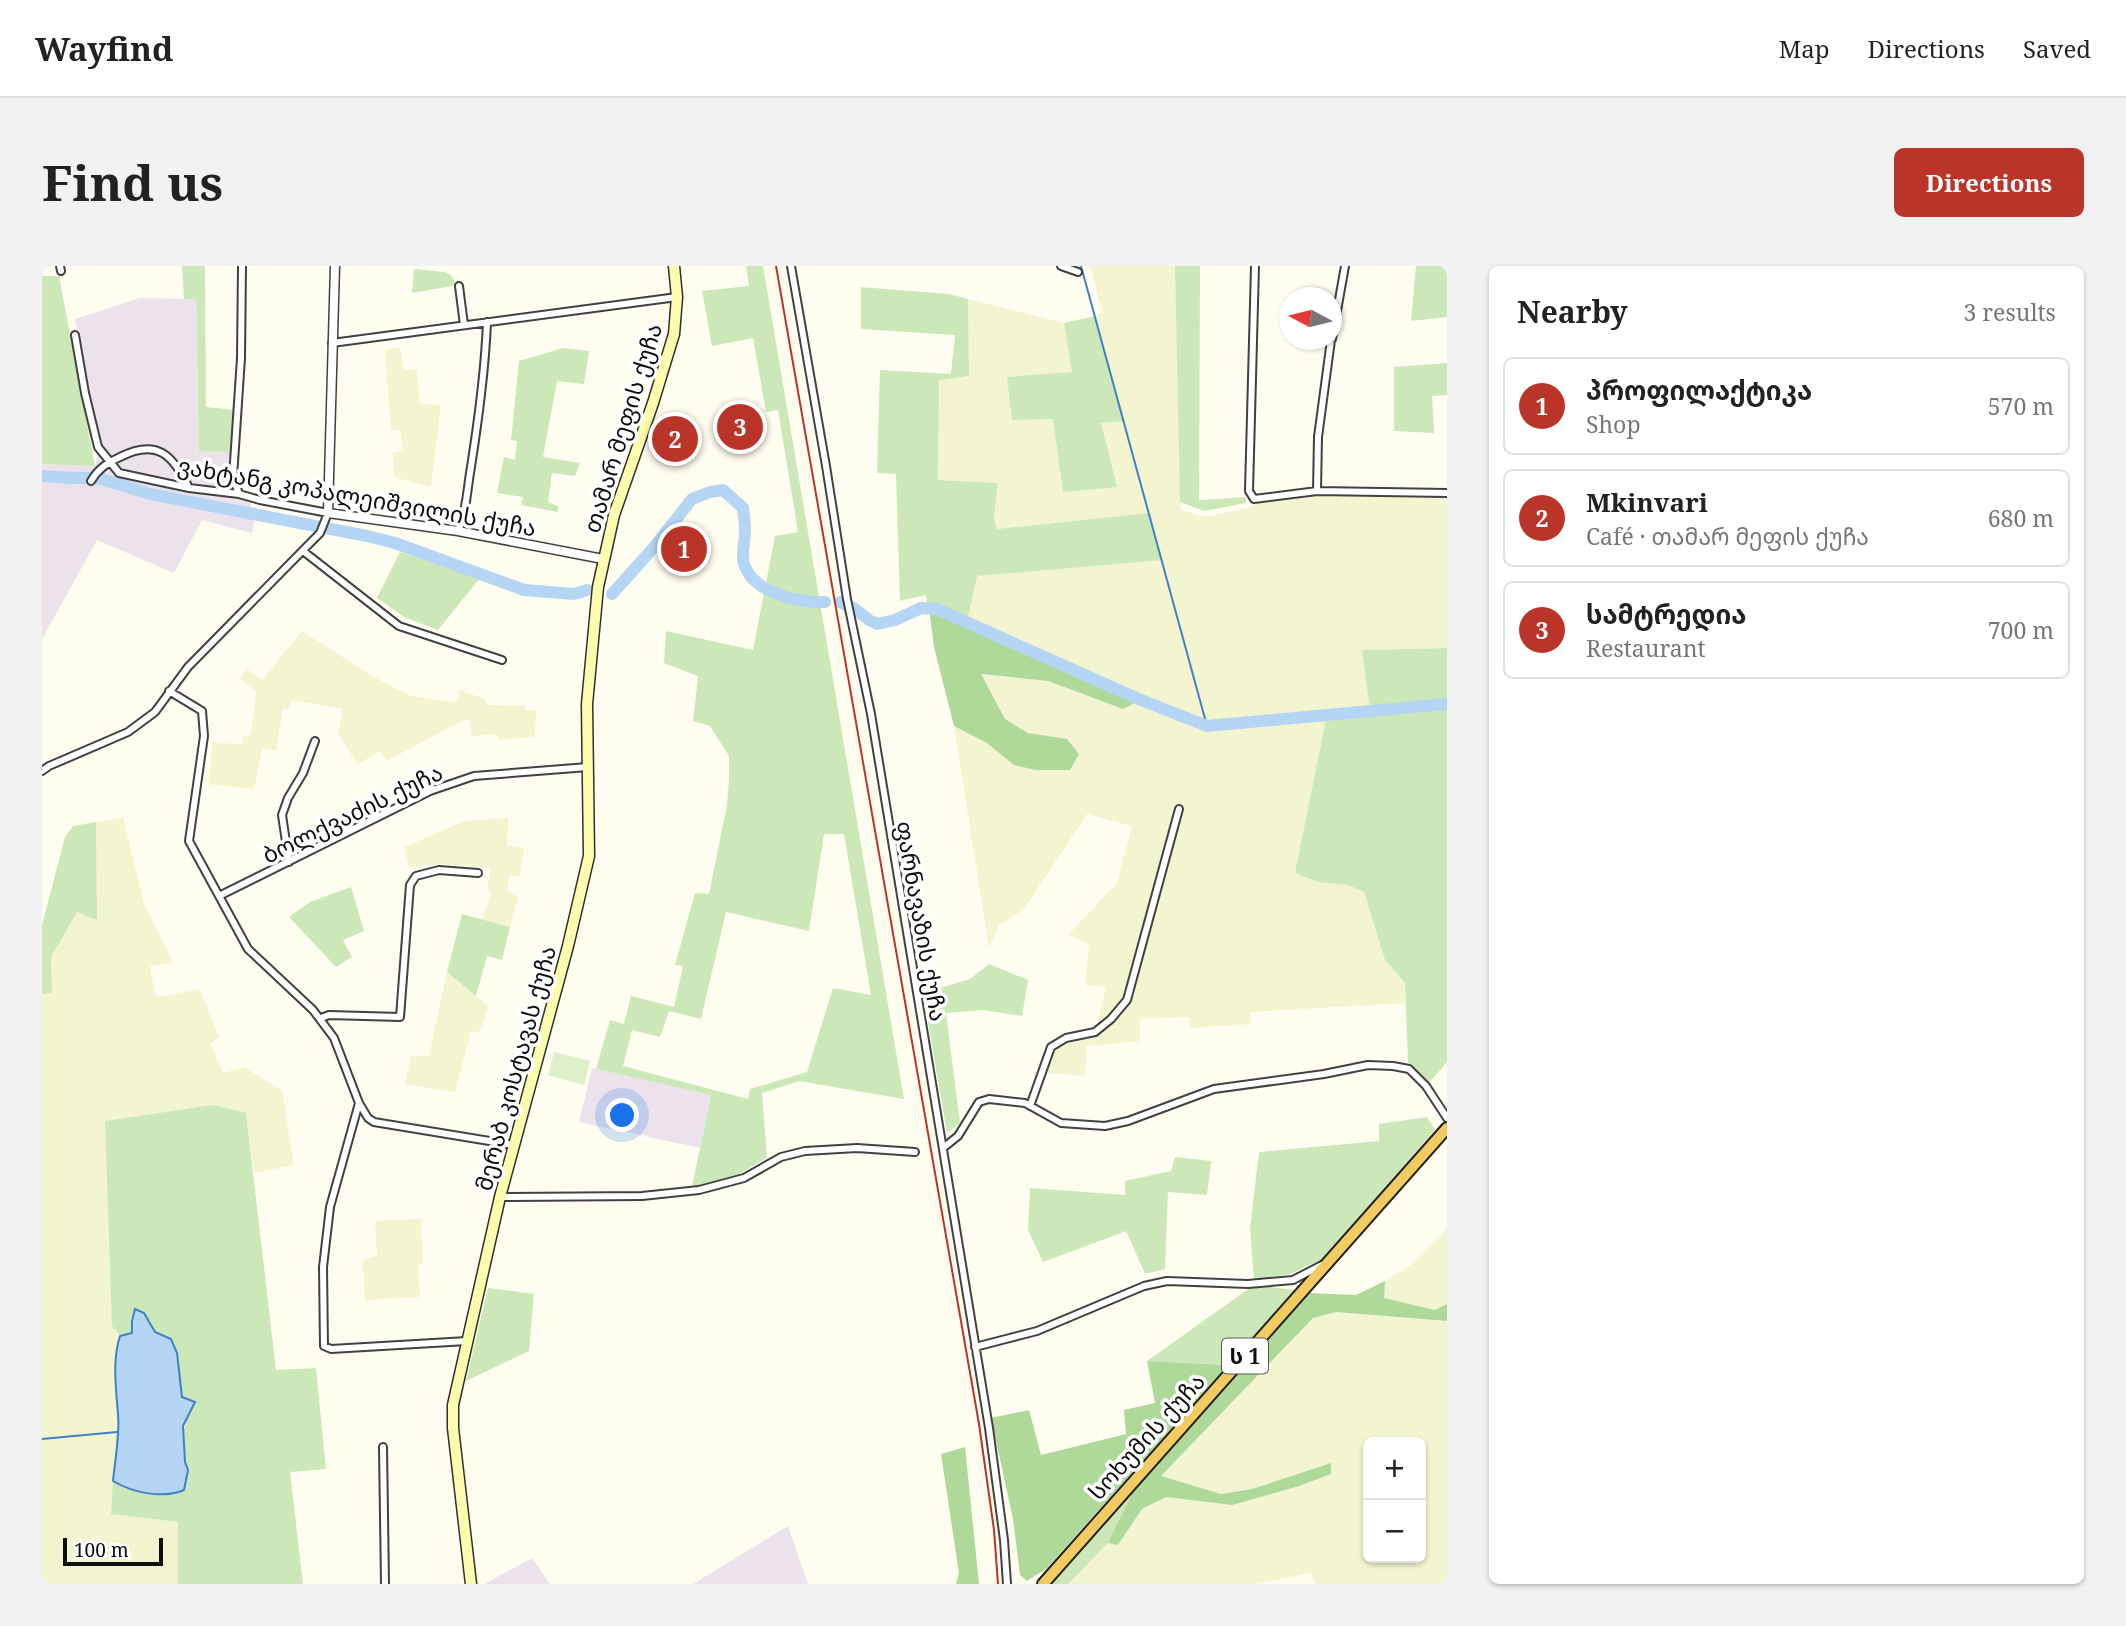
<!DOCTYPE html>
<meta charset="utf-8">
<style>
body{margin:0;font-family:"Noto Serif","Noto Sans Georgian",serif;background:#f2f2f2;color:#222}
.controls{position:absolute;right:21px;bottom:21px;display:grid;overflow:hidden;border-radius:10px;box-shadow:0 2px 5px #0004}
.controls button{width:63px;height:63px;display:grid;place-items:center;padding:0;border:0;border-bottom:2px solid #e0e0e0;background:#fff;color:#222;font:35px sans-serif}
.compass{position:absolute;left:1237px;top:21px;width:63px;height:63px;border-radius:50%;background:#fff;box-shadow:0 2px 5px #0004;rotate:277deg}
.scale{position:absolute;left:21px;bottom:18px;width:100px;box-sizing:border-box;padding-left:7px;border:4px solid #0e0e0e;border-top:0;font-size:19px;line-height:24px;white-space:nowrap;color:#0e0e0e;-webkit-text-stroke:5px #fff;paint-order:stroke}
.you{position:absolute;left:581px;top:850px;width:24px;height:24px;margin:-18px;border:5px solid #fff;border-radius:50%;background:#1a73e8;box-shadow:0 0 0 10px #1a73e833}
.badge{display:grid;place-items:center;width:46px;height:46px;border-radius:50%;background:#bb3429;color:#fff;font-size:23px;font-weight:700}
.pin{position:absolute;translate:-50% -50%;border:4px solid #fff;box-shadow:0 2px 7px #0006}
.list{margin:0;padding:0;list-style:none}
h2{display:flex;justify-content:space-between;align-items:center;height:91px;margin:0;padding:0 28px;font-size:30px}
h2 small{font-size:23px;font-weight:400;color:#767676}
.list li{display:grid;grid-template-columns:46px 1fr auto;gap:21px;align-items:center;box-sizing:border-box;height:98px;margin:0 14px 14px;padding:0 14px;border:2px solid #e0e0e0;border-radius:10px}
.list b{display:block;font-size:26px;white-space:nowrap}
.list p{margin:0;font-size:23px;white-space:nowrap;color:#767676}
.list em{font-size:23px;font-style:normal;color:#767676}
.map{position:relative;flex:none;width:1405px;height:1318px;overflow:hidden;border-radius:10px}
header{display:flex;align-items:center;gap:42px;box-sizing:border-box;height:98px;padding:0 35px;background:#fff;border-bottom:2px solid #e0e0e0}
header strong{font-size:33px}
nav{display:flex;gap:38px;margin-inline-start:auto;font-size:24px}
.intro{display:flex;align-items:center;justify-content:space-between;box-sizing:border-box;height:168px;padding:0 42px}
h1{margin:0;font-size:49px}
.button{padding:18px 32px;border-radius:10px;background:#bb3429;color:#fff;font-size:24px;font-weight:700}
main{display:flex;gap:42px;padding:0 42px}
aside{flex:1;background:#fff;border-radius:10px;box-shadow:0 2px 5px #0004}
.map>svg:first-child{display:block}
.industrial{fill:#ece2ec}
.farmland{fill:#f3f4d0;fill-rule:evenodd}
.green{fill:#cce8b9;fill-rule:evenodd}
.forest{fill:#aed999}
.pitch{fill:#def0cb}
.water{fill:#b5d5f5;stroke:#3e81ca;stroke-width:2}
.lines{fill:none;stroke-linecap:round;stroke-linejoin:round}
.stream{stroke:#3e81ca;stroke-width:2}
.river{stroke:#b5d5f5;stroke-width:12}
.minor-casing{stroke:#414141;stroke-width:10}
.tertiary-casing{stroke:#414141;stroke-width:11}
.secondary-casing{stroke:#303030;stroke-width:13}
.trunk-casing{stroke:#1f1f1f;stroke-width:14}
.minor{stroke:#fff;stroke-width:6}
.tertiary{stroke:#fff;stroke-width:8}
.secondary{stroke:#fcfdac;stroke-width:10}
.trunk{stroke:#f2cb62;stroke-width:10}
.rail{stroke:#bb3429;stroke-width:2}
.labels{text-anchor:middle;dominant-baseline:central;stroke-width:7;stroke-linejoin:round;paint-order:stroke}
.shield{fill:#fff;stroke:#565656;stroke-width:2}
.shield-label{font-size:21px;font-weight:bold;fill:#0e0e0e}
.street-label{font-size:23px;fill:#0e0e0e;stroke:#fff}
</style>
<header>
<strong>Wayfind</strong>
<nav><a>Map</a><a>Directions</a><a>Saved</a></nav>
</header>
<div class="intro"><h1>Find us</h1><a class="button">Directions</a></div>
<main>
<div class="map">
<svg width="1405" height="1318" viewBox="0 0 1405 1318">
<rect width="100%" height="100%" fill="#fffdef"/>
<path class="industrial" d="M98 32 154 33 157 184 191 186 187 229 210 235 209 241 215 242 210 267 160 254 132 307 55 274 0 373V198L53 200 58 179 33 53Z
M550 802 669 829 658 882 537 856Z
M746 1260 766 1318H651Z
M490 1292 508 1318H444V1317Z"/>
<path class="farmland" d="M1048 0H1133L1139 244 1163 251 1210 241 1218 236 1277 230H1405V382L1320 384 1328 445 1253 607 1276 616 1306 619 1322 626 1343 694 1363 717V737L1208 746 1209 758 1148 762 1147 751 1098 753V775L1045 780 1043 810 1004 807 1012 783 1053 769 1064 721 1043 719 1047 678 1026 669 1075 617 1090 560 1045 548 981 644 957 659 947 682 912 460 945 477 972 499 1025 474 986 467 963 453 938 408 1006 415 1081 443 1099 434 925 356 934 310 1120 293 1107 247 953 263 952 250 956 217 896 214 897 114 927 110 926 33 1022 57 1031 106 970 154 1011 153 1059 156 1081 154 1053 50 1061 47Z
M358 82 362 105 375 103 378 138 399 139 389 221 352 211 351 187 361 184 358 164H349L343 84Z
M260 365 330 410 369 430 410 436 417 433V424L443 433 444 439 483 440V444H494L493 471 457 474 455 468 430 470 427 454H421L345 495 338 485 316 498 296 469 301 443 249 434 247 443H241L234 485 220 482 212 523 166 518 171 476 200 479 201 470 209 469 214 425 197 413 205 403 220 414Z
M81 551 102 638 131 697 108 700 114 731 158 723 177 771 168 778 181 807 202 801 240 825 252 899 212 907 204 847 70 1060 78 1070 75 1080V1136L77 1150 69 1248 137 1256 136 1318H0V728L10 727 9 691 35 645 55 653 54 556Z
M466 552 465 579 482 582 478 610 467 609 465 625 476 631 468 661 440 654 449 626 445 624 449 602 400 598 367 601 362 581 423 555Z
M405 706 446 740 438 766 429 765 413 826 363 818 369 790H387Z
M379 953 381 997 376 998 378 1031 323 1034 321 994 335 990 333 955Z
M1405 961V1038L1393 1044 1341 1032 1343 1015 1372 997 1401 968Z
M1294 1046 1405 1055V1318H1273L1269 1307 1215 1318H1026L1066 1277 1077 1278 1100 1243 1124 1231 1190 1239 1288 1197 1210 1223 1179 1228 1118 1210 1271 1052ZM1326 1176H1379V1292H1326Z"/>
<path class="green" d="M140 0H163L164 141 193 144 191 186 157 185 154 33H142Z
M704 0H721L862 833 757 815 720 827 725 892 697 908 650 921 669 829 554 803 568 754 582 758 589 730 632 741 641 700 633 699 653 627 667 628 685 539 687 514V490L668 460 651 455 656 410 622 397 624 365 711 384 733 270 756 266 736 144 724 146 711 72 670 80 660 25 707 20ZM782 568H802L829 729 791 722 765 806 708 823 706 833 581 800 590 764 618 771 627 745 659 753 684 646 767 665Z
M1133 0H1158L1157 234 1204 231V237L1162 245 1138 236Z
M1374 0H1405V51L1369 55Z
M372 3 402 6 409 9 415 19 370 27Z
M0 10H17L53 200 0 198Z
M819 21 907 28 926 33 927 110 897 114 896 214 956 217 952 250 954 263 1107 247 1120 294 935 310 925 356 895 343 887 342 883 329 858 335 854 208 835 207 838 104 909 108 913 69 819 63Z
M1053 50 1082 155 1059 157 1075 221 1021 226 1011 153 970 154 965 111 1030 106 1022 57Z
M521 82 547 85 542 118 515 115 501 191 538 197 533 210 510 207 506 236 516 240V246L479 239 481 231 455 227 462 191 473 194 475 175 469 174 477 95Z
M1405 97V129L1390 130 1392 167 1352 165V101Z
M358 286 438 312 396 364 362 351 335 332Z
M1405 382V796L1387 817 1366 796 1363 717 1343 694 1322 626 1306 619 1276 616 1253 607 1285 449 1328 445 1320 384Z
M54 556 55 654 35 646 9 691 10 727 0 728V659L23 571 31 560Z
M309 621 322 665 301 674 310 691 294 701 247 651 268 636Z
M420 648 468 661 460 694 445 690 434 730 405 706Z
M947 698 986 714 980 750 941 744 904 747 918 857 905 867 881 727 928 713Z
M171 839 204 847 234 1104 274 1102 284 1203 248 1206 261 1318H136V1256L69 1248 71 1215 85 1223 143 1216C147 1206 144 1202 143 1193 140 1170 141 1156 153 1137L140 1131 135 1087 113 1066 102 1047 93 1043 90 1055V1067L78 1070 70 1060 63 855Z
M1385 851 1393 864 1280 993 1248 1008 1212 1014 1208 963 1217 886 1337 875V858Z
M1133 891 1169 895 1165 929 1126 926 1123 1003 1103 1008 1084 965 1001 996 986 964 988 922 1083 929V915L1129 905Z
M1212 1019 1253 1024 1186 1099 1105 1095Z
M446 1022 492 1028 487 1085 424 1115Z
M1094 1219 1066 1277 1026 1318H1010Z"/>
<path class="forest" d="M887 342 903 346 1099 434 1081 443 1006 415 939 408 963 453 986 467 1025 473 1037 488 1028 504H994L972 499 945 477 912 460 892 381Z
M1343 1015 1342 1032 1393 1044 1405 1038V1055L1294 1046 1271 1052 1119 1210 1179 1228 1210 1223 1289 1197V1208L1257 1220 1190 1239 1124 1231 1100 1243 1076 1279 1066 1277 1094 1219 1267 1027 1314 1029Z
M1105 1095 1186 1099 1004 1303 985 1315 978 1309 971 1253 949 1152 987 1144 999 1189 1084 1168 1082 1144 1113 1137Z
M923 1181 937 1318H914L917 1307 899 1188Z"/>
<path class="pitch" d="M512 786 548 795 542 819 506 809Z"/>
<path class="water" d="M93 1043 102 1047 113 1066 129 1073 135 1087 140 1131 153 1136 141 1160 143 1196 146 1204 142 1224C121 1233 91 1227 71 1215 73 1193 78 1169 76 1148 74 1123 70 1094 78 1070L90 1067V1055Z"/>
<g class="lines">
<path class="stream" d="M1039 0 1165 460
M0 1173 75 1166"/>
<path class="river" d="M0 210 29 212H56L108 228 325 270 353 277 482 324 532 328 545 324
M570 328 613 280 650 233 668 226 681 224 701 242C702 250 703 257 703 265 703 275 699 288 702 298 711 327 757 337 783 336
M798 336 813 343 827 354 835 358 853 354 879 342 895 343 1099 434 1165 460 1405 438"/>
<defs>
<path id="minor" d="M18 0 19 5
M749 0 784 200 805 333 829 448 947 1162 962 1274 965 1318
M1019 0 1036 6
M1213 0 1207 225 1212 233 1275 225 1405 227
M417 20 422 59
M1290 73 1303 0
M290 77 635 31
M49 215C56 203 65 197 78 191 115 172 131 189 147 222
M1275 225 1276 171 1289 74
M197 228 191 211 199 92 200 0
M416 265C424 247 425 226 428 207 436 157 443 107 445 56
M261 285 357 360 460 394
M127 425 160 445 162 470 147 575 206 683 271 744 292 772 317 837 326 852 332 856 472 879
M0 505 7 500 86 466 113 446 146 401 278 267 286 247 218 234 197 228 147 222 77 207 56 181 43 127 33 69
M247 596 240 549 246 532 261 507 273 475
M177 630 388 525 432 510 546 501
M279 752 287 749 358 751 368 619 374 610 397 604 436 607
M317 837 288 941 281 1001 282 1080 289 1083 425 1075
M988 840 1009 781 1024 772 1053 766 1069 753 1085 734 1137 543
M901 882 916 870 937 836 947 833 983 837 1019 857 1063 860 1086 855 1172 823 1282 808 1326 799 1351 800 1367 803 1384 820 1405 852
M458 931 600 930 657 924 702 912 739 891 763 885 815 882 873 886
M933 1081 995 1065 1102 1020 1125 1015 1206 1018 1251 1014 1280 999
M341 1181 343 1318"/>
<path id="tertiary" d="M293 0 286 247 416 265 561 293"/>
<path id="secondary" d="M429 1318 411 1162V1139L458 931 526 680 547 590 545 438 556 321 572 249 611 137 632 68 635 31 632 0"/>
<path id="trunk" d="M1001 1318 1405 862"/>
</defs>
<use href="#minor" class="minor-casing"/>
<use href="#tertiary" class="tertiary-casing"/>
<use href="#secondary" class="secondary-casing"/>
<use href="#trunk" class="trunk-casing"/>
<use href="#minor" class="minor"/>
<use href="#tertiary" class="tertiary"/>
<use href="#secondary" class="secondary"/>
<use href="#trunk" class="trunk"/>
<path class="rail" d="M734 0 937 1158 952 1264 956 1318"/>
</g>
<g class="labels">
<rect class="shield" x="1180" y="1072.5" width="46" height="35" rx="5"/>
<g class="shield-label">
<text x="1203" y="1090">ს 1</text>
</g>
<g class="street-label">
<text transform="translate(580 162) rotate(-73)">თამარ მეფის ქუჩა</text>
<text transform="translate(315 230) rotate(10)">ვახტანგ კოპალეიშვილის ქუჩა</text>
<text transform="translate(310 547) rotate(-26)">ბოლქვაძის ქუჩა</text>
<text transform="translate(880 655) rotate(80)">ფარნავაზის ქუჩა</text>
<text transform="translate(473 802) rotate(-75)">მერაბ კოსტავას ქუჩა</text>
<text transform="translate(1104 1170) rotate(-48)">სოხუმის ქუჩა</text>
</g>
</g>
</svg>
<div class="controls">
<button>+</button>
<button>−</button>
</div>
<svg class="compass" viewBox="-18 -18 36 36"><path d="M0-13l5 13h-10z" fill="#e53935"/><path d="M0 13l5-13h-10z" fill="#767676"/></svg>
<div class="scale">100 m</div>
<div class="you"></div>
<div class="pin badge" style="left:642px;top:283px">1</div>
<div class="pin badge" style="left:633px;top:173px">2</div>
<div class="pin badge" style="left:698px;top:161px">3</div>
</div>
<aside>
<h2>Nearby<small>3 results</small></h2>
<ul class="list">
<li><span class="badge">1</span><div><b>პროფილაქტიკა</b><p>Shop</p></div><em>570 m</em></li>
<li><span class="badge">2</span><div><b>Mkinvari</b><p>Café · თამარ მეფის ქუჩა</p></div><em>680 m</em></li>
<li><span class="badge">3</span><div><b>სამტრედია</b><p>Restaurant</p></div><em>700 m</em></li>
</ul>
</aside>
</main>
